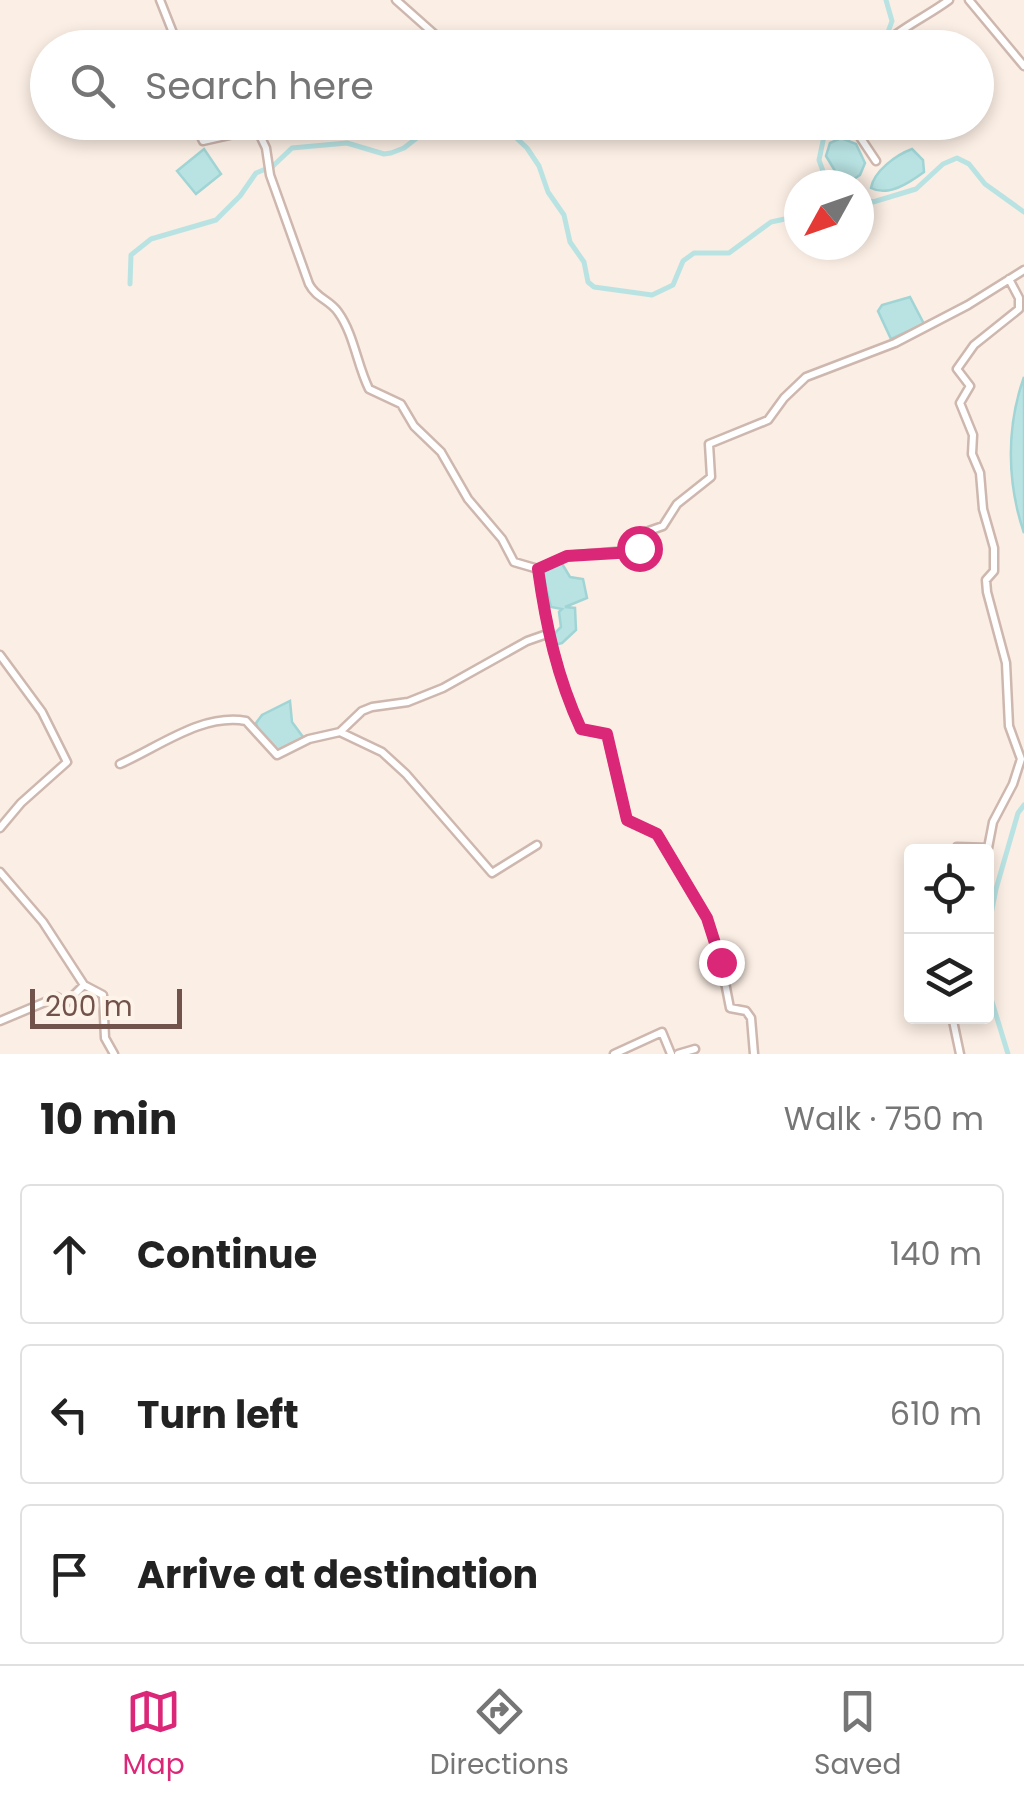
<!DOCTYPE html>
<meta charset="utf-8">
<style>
body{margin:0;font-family:Poppins,sans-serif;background:#f6f6f6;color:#222}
.controls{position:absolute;right:30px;bottom:30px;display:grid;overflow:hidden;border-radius:10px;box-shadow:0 5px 15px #0003}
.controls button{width:90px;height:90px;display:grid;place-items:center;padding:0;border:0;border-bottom:2px solid #e0e0e0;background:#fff;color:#222;font:50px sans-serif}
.compass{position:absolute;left:784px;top:170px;width:90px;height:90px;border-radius:50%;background:#fff;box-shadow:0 5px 15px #0003;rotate:230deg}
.scale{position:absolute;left:30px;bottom:25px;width:152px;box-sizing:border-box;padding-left:10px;border:5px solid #72534b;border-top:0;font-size:28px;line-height:35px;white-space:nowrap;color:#72534b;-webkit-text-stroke:8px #fef3e9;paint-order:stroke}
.stop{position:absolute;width:30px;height:30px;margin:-22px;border:8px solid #db2777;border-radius:50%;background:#fff}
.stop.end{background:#db2777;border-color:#fff;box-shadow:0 2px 10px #0008}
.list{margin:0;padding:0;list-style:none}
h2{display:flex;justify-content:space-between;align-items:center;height:130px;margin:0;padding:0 40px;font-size:42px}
h2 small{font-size:32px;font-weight:400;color:#767676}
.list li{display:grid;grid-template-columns:65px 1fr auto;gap:30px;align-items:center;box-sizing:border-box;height:140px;margin:0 20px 20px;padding:0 20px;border:2px solid #e0e0e0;border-radius:10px}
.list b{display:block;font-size:38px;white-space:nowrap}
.list em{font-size:32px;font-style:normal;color:#767676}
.icon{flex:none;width:55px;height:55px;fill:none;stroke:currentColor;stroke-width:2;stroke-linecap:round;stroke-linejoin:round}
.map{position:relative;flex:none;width:1024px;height:1054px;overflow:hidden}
.search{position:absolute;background:#fff;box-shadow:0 5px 15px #0003;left:30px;right:30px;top:30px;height:110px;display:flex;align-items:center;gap:25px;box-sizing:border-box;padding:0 35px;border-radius:55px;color:#767676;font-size:38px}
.sheet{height:610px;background:#fff}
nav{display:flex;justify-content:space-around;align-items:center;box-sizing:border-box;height:140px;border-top:2px solid #e0e0e0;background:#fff;font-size:28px;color:#767676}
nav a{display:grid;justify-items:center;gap:5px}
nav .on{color:#db2777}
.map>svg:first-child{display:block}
.water{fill:#b9e3e3;stroke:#a0d4d5;stroke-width:2.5}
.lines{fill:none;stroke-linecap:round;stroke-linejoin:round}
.canal{stroke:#b9e3e3;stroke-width:5}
.minor-casing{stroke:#ceb7ae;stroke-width:11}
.minor{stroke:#fff;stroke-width:6}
.route{stroke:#db2777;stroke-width:12}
</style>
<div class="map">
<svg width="1024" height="1054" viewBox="0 0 1024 1054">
<rect width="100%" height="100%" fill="#fbeee4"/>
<path class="water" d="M841 138 856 144 865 163 860 175 851 181 840 179 826 156 830 143Z
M204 149 221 174 196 194 177 171Z
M912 149 923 160 924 172C909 183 888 197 871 188 874 171 896 155 912 149Z
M910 297 924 324 891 339 878 311 882 305Z
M1024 377V533C1007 483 1006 427 1024 377Z
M561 562 570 577 583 579 587 598 565 607 575 608 576 630 562 643 554 645 551 637 561 627 559 612 562 609 551 607 542 571Z
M290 701 292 722 303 737 277 753 258 731 256 723 262 715Z"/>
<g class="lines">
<path class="canal" d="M867 48 888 32 892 21 886 0
M465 122 478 129 508 130 527 148 539 166 548 192 564 215 570 242 584 262 588 282 594 287 652 295 673 285 683 261 694 253H729L771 222 799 216
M827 122 819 160 828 185
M859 198 873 202 916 189 943 164 957 158 969 164 985 184 1024 212
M130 284 131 255 151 239 216 220 240 196 256 173 273 166 292 148 347 143 384 154 391 153 404 148 418 137 461 122
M986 939 996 889 1018 813 1024 805
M986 982 1008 1054"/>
<defs>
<path id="minor" d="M160 0 179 48
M396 0 450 48
M969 0 1024 66
M499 48 504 43
M879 48C900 28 926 17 949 0
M194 122 203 141 257 129 266 148 270 175 309 284C316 298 330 300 338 312 354 334 357 365 369 389L401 404 414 426 441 452 468 499 502 539 514 562 538 569C546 626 557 677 581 729L607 735 627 820 657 834 707 918 721 962 730 1008 746 1011 751 1018 754 1054
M850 122 876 161
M538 569 567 556 638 550 640 534 663 526 677 504 711 477 709 444 768 420 784 398 806 377 895 343 968 305 1024 270
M0 655 42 712 67 762 21 803 0 828
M340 732 382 752 406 774 492 873 537 845
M120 764C159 747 202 713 246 721L277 755 309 739 340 732 362 711 372 707 408 702 443 688 527 641 547 634
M955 852 957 847 988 848 993 822 1013 784 1021 759 1009 726 1006 663 987 592 986 580 994 571V548L983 509 980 473 972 454 973 435 960 403 970 386 957 369 974 345 1019 309V298L1009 279
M0 872 43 922 84 985 103 995 105 1038 114 1054
M952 1016 960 1054
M0 1021 57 997 66 1003 84 985
M614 1054 662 1032 671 1054
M678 1054 695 1049"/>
</defs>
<use href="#minor" class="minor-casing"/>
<use href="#minor" class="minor"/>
</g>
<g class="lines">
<path class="route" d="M639 548 634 552 567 556 538 569C546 626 557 677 581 729L607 734 627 820 657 834 707 918 721 962"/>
</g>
</svg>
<div class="controls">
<button><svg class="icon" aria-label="locate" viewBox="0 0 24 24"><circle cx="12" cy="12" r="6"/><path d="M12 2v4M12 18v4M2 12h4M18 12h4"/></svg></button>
<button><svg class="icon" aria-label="layers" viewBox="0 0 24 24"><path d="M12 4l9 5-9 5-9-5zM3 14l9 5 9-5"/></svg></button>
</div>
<svg class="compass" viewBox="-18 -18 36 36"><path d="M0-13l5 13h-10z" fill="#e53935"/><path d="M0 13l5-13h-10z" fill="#767676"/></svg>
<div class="scale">200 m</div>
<div class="stop" style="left:639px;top:548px"></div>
<div class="stop end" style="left:721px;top:962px"></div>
<div class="search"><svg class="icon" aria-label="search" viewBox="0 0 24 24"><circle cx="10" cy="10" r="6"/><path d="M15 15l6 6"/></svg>Search here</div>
</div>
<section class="sheet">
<h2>10 min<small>Walk · 750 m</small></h2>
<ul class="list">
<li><svg class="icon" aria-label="ahead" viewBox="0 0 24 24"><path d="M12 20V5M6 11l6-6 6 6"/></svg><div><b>Continue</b></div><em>140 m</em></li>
<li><svg class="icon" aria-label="left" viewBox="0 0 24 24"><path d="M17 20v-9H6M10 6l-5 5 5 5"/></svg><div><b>Turn left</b></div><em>610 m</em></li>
<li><svg class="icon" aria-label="arrive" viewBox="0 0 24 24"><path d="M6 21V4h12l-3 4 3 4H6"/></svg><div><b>Arrive at destination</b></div></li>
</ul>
</section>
<nav>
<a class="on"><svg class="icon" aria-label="map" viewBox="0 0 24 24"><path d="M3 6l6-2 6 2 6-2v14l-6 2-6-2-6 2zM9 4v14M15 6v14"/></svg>Map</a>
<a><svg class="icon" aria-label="directions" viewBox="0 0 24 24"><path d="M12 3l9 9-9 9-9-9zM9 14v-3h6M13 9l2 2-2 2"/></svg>Directions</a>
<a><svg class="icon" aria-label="saved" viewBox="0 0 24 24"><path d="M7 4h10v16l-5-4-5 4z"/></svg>Saved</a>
</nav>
